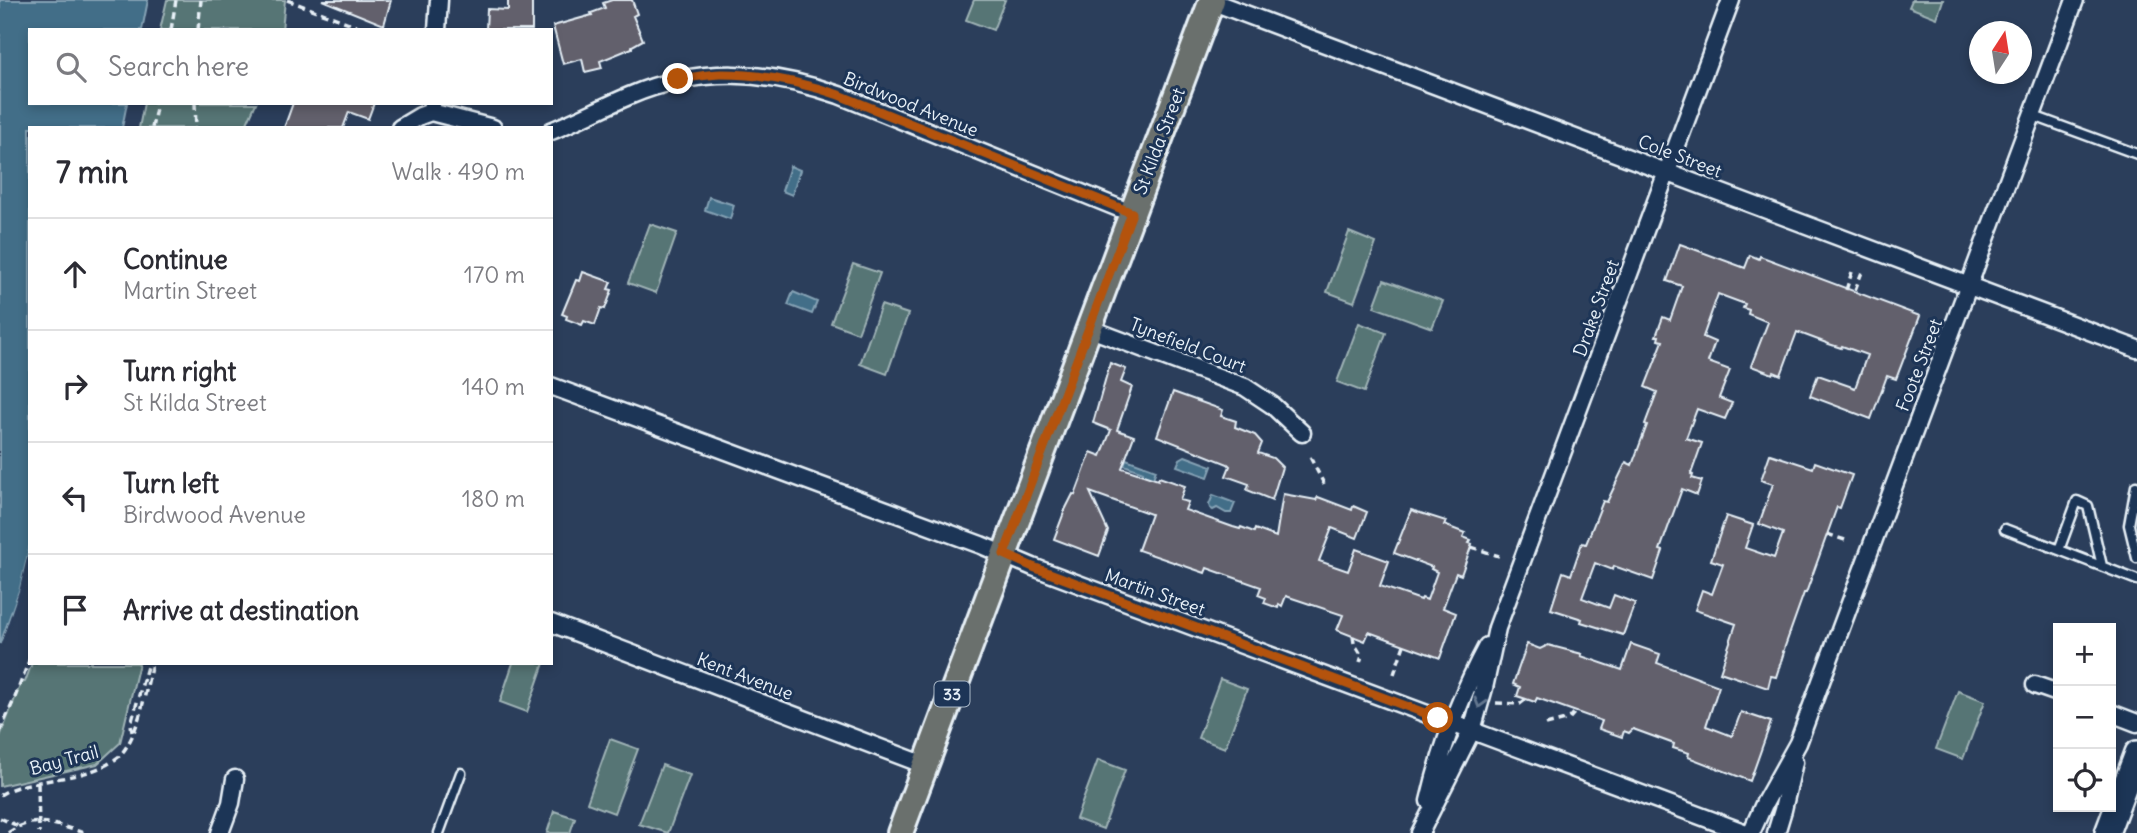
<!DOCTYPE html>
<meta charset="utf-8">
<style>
body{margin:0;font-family:Delius,sans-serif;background:#f2f2f3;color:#2b2b33}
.controls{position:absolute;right:21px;bottom:21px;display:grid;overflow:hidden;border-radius:0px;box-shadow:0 4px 10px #0003}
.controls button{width:63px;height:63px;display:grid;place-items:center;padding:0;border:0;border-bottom:2px solid #e1e1e2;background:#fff;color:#2b2b33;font:35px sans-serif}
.compass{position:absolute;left:1969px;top:21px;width:63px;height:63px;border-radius:50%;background:#fff;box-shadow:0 4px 10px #0003;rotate:12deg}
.stop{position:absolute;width:21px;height:21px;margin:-16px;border:5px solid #b45309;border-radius:50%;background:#fff}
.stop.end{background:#b45309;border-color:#fff;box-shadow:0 2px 7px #0008}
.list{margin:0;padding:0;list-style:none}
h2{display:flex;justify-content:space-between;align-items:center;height:91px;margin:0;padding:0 28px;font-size:30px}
h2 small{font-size:23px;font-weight:400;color:#7c7c81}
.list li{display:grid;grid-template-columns:46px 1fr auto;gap:21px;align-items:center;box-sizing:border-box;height:112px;padding:0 28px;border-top:2px solid #e1e1e2}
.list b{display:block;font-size:26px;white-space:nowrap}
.list p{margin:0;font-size:23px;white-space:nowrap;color:#7c7c81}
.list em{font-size:23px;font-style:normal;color:#7c7c81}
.icon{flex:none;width:38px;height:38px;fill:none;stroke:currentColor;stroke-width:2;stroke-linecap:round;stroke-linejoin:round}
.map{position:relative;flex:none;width:2137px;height:833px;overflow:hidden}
.search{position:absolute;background:#fff;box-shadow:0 4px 10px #0003;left:28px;top:28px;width:525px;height:77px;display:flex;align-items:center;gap:18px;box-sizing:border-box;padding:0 24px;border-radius:0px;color:#7c7c81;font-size:26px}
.panel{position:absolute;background:#fff;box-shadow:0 4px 10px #0003;left:28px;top:126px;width:525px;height:539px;border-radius:0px}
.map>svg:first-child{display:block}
.green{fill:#567575;stroke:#9fb3b6;stroke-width:2}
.water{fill:#436e88;stroke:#85a2b5;stroke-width:2}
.pier{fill:#2b3e5b}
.building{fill:#62606c;stroke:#e8f1f8;stroke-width:2}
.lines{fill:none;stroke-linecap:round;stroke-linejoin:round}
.service-casing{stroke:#e8f1f8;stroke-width:13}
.minor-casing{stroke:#e8f1f8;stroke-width:21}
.secondary-casing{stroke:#e8f1f8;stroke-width:28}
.primary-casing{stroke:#e8f1f8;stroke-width:30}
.path{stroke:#e8f1f8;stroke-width:3.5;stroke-dasharray:7 5;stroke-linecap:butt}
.service{stroke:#1d3557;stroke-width:8}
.minor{stroke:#1d3557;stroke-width:16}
.secondary{stroke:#1d3557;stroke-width:23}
.primary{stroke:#6b706d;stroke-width:24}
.oneway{stroke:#64778f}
.route{stroke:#b45309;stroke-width:9}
.labels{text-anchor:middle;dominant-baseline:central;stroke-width:6;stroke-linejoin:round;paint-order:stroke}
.shield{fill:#1d3557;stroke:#abb9c8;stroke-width:2}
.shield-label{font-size:16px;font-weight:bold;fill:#e8f1f8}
.street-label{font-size:18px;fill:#e8f1f8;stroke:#1d3557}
</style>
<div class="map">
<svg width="2137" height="833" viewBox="0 0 2137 833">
<rect width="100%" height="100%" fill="#2b3e5b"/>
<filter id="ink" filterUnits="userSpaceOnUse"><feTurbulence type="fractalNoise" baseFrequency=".0143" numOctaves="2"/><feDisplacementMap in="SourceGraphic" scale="14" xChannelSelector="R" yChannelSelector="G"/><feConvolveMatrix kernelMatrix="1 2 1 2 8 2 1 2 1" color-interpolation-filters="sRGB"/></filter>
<g filter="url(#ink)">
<path class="green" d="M167 0H285L282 30H160Z
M974 0H1005L993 30 966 20Z
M1912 0H1943L1937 18 1909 7Z
M144 103H256L245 128H139Z
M650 224 677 233 656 293 628 283Z
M1349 232 1376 243 1354 302 1327 292Z
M853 264 880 273 858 333 831 323Z
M1384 280 1443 301 1432 328 1374 307Z
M881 305 908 314 887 374 860 364Z
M1359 323 1386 333 1364 392 1337 382Z
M32 663H139L120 743 97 764 0 786V737L21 683 25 682Z
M513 663H544L527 712 500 702Z
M1220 679 1247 689 1225 748 1198 738Z
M1958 691 1985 701 1963 759 1936 749Z
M610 739 638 749 614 813 587 803Z
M1098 760 1125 770 1103 829 1076 819Z
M662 765 690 775 668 833 639 824Z
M554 811 575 818 570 833H547Z"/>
<path class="water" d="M0 0H148L142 30H30V103H127L122 128H30V545L20 588 0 644Z
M790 166 800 170 792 195 782 191Z
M709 197 734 205 730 219 705 210Z
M793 292 817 302 812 314 788 305Z
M1185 456 1212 466 1208 477 1177 466 1180 459Z
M1126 459 1156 470 1152 481 1142 477 1143 472 1124 465Z
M1213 495 1235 503 1231 513H1226L1217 508 1213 510 1210 508 1209 505Z"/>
<path class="pier" d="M30 545V561L24 589 3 645 0 647 20 588Z"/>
<path class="building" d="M322 0H391L384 25Z
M508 0H532V30H486L487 9 508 10Z
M612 0H632L637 14 633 16 643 40 632 46V48L600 61 602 68 585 72 582 59 563 64 553 26 592 15 591 13 605 8 603 3Z
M293 103H374L368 119 349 112 343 128H284Z
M1680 244 1745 268 1750 255 1759 259 1760 256 1920 316 1896 379 1887 376 1871 419 1810 396 1818 375 1855 388 1867 355 1842 346 1841 348 1829 344 1797 332 1781 375 1774 372 1773 374 1751 366 1768 322 1748 314 1749 310 1743 308 1745 304 1718 294 1703 337 1715 342 1708 362 1730 370 1719 398 1732 403 1725 419 1697 409 1686 438 1702 443 1691 474 1693 475 1692 478 1702 481 1697 495 1682 489 1660 550 1663 551 1653 580 1614 566 1613 570 1595 563 1582 598 1609 608 1614 595 1635 603 1623 635 1581 622 1582 619 1551 609 1563 572 1571 575 1582 543 1586 544 1603 501 1607 502 1626 462 1632 465 1647 425 1645 424 1657 392 1645 387 1663 341 1658 340 1659 336H1656L1663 317 1670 320 1682 286 1667 281Z
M583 272 611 282 608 289 612 290 605 309 601 308 595 325 584 321 582 325 566 319 567 316 562 314 576 280 580 281Z
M1110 363 1126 369 1121 382 1132 387 1117 430 1134 436 1122 468 1158 480 1159 477 1185 486 1180 500 1188 502 1185 510 1233 527 1240 529 1241 527 1254 532 1255 529 1276 537 1283 494 1316 500 1318 497 1352 510 1353 506 1367 512 1357 538 1332 528 1319 561 1348 571 1356 549 1389 561 1380 586 1421 600 1422 598 1427 600 1437 572 1431 569 1432 567 1394 553 1411 510 1446 521 1444 525 1465 533 1463 537 1471 540 1469 543 1472 544 1461 575 1456 573 1443 608 1456 613 1440 658 1369 632 1365 641 1337 630 1343 615 1286 596 1282 606 1279 604 1278 608 1264 603 1266 598 1258 595 1261 587 1207 568 1205 573 1138 550 1151 514 1090 492 1108 531 1099 556 1054 539 1065 510 1073 494 1075 495 1091 452 1101 456 1111 430 1093 423Z
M1173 392 1223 410 1221 416 1236 421 1235 427 1255 435 1262 443 1258 453 1273 458 1282 467 1272 500 1247 490 1249 484 1226 476 1230 466 1228 464 1157 436Z
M1770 454 1813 468 1815 462 1852 475 1840 508 1837 507 1806 593H1804L1783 652H1784L1776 677 1771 676 1768 688 1720 672 1736 624 1695 610 1702 590 1712 594 1723 564 1711 560 1726 516 1753 525 1745 548 1774 558 1783 533 1759 524 1773 484 1761 480Z
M1527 644 1540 649 1548 645 1582 654 1581 656 1622 670 1631 644 1660 654 1657 663 1719 686 1706 726 1732 736 1741 712 1771 722 1750 781 1688 757 1689 753 1673 748 1674 744 1633 729 1629 733 1624 731 1622 737 1599 729 1602 721 1537 698 1535 702 1517 696 1520 687 1513 684Z"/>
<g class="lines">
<defs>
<path id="service" d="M2031 115 2137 154
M2136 486 2129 525 2137 558
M2005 529 2137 580
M2059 550 2077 501 2088 506 2102 566
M439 833 461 773"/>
<path id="minor" d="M1208 0 2137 349
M437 30 439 0
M431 112 493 128
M400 128 420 116 431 112 432 104
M551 131C578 120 603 107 629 96 700 66 767 70 839 95L1131 213
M1088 328 1245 387 1272 405 1302 433
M551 386 981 545 1033 567 1746 833
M551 623 925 765
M2035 685 2058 693
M2111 713 2137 723
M1429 801C1442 745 1460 696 1487 646
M220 833 231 803 235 779
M1420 833 1472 730 1484 688 1497 628 1731 0
M1751 833 1764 804 1798 743 2075 0
M1776 833 1783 810 1794 762"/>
<path id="secondary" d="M2107 833 2137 753"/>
<path id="primary" d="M900 833 1212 0"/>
</defs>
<use href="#service" class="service-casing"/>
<use href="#minor" class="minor-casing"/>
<use href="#secondary" class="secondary-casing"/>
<use href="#primary" class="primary-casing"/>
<path class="path" d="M287 0 368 30
M171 30 176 0
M198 30 201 0
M195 103 196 128
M152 128 157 103
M1846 290 1853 269
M1855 290 1862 272
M1310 457 1324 484
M1827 534 1848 541
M1471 547 1499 556
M1353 636 1354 643 1362 656 1360 662
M1394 674 1404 645
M1496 703 1520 704 1526 699
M1546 725 1569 719 1575 712
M0 731 14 700 30 658
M132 732 131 724 148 663
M38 783 39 833
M0 795C15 785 34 783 51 780 73 776 99 772 117 758 138 741 146 689 152 663
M0 818 18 826
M8 833C36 813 56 826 86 833"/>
<use href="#service" class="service"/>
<use href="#minor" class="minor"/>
<use href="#secondary" class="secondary"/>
<use href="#primary" class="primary"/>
</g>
<defs><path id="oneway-chevron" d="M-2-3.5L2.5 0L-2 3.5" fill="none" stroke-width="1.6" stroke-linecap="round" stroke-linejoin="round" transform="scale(1.75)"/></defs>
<use class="oneway" href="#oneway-chevron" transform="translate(1480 703) rotate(106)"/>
</g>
<g class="lines" filter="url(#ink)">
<path class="route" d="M678 79C692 78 707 74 721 74 762 74 801 82 839 95L1132 213 1004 554 1033 567 1438 718"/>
</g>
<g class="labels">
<rect class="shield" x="934.5" y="681.5" width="35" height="25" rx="5"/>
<g class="shield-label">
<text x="952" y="694">33</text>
</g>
<g class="street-label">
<text transform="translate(911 104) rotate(22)">Birdwood Avenue</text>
<text transform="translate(1159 141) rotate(-69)">St Kilda Street</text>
<text transform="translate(1680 156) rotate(21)">Cole Street</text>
<text transform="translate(1596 308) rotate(-70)">Drake Street</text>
<text transform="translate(1188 345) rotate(21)">Tynefield Court</text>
<text transform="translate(1919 365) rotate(-69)">Foote Street</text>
<text transform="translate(1155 592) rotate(20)">Martin Street</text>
<text transform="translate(745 676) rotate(21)">Kent Avenue</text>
<text transform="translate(64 760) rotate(-15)">Bay Trail</text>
</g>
</g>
</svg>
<div class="controls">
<button>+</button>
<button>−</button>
<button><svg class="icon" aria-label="locate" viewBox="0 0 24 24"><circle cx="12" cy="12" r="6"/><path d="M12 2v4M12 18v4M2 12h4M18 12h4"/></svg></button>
</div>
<svg class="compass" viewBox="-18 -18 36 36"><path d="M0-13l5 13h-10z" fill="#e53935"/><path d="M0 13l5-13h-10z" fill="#7c7c81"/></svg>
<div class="stop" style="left:1438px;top:718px"></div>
<div class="stop end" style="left:678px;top:79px"></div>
<div class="search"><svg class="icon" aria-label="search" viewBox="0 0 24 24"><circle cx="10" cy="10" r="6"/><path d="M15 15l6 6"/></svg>Search here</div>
<section class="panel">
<h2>7 min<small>Walk · 490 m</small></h2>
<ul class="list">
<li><svg class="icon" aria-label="ahead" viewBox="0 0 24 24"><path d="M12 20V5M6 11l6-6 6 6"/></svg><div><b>Continue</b><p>Martin Street</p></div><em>170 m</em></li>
<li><svg class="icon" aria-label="right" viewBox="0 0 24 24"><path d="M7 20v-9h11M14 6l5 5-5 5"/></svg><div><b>Turn right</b><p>St Kilda Street</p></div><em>140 m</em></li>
<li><svg class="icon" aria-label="left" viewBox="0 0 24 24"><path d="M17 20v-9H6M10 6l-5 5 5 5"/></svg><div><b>Turn left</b><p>Birdwood Avenue</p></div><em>180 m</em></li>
<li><svg class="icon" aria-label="arrive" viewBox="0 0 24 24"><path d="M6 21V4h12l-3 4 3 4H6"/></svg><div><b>Arrive at destination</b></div></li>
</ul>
</section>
</div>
